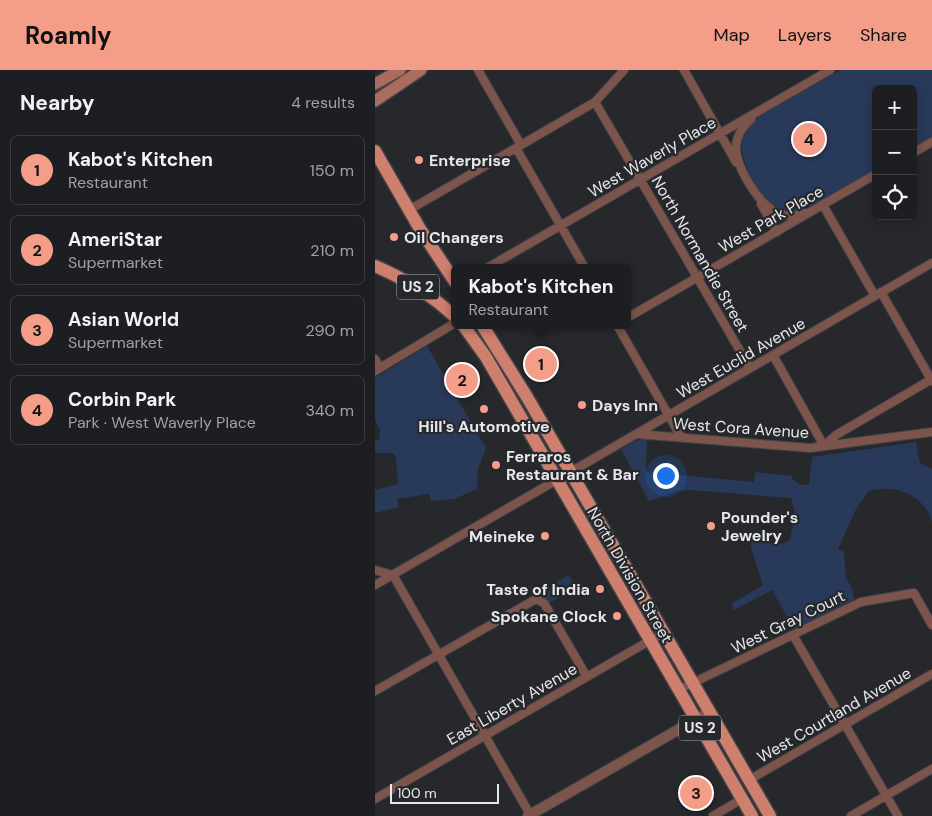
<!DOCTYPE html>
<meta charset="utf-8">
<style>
body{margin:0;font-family:"DM Sans",sans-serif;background:#25272a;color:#f1f3f6}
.controls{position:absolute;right:15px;top:15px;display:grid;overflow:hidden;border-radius:8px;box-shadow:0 2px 12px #0003}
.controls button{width:45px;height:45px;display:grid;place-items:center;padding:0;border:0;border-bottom:1px solid #3a3c3f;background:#1c1e21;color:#f1f3f6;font:25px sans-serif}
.scale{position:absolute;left:15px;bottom:12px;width:109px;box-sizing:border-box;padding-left:5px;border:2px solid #e6e8eb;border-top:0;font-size:14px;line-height:18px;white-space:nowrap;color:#e6e8eb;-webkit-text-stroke:4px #26282c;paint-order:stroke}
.you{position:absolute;left:290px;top:405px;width:18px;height:18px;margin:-12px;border:4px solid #fff;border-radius:50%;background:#1a73e8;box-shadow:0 0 0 8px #1a73e833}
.badge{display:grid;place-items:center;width:32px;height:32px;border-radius:50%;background:#f49e8a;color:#111;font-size:16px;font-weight:700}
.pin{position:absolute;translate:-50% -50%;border:2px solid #fff;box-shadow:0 1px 5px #0006}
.popup{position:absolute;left:76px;top:194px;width:180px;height:65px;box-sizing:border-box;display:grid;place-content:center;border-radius:8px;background:#1c1e21;filter:drop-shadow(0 1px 4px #0005);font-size:16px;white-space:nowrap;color:#a0a2a5}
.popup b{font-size:19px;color:#f1f3f6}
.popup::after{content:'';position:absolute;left:50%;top:100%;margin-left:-10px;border:10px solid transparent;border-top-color:#1c1e21}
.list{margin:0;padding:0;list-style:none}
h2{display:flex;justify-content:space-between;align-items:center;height:65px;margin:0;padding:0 20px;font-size:21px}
h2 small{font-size:16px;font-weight:400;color:#a0a2a5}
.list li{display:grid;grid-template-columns:32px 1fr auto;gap:15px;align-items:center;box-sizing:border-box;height:70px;margin:0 10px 10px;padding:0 10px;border:1px solid #3a3c3f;border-radius:8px}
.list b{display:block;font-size:19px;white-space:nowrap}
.list p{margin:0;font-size:16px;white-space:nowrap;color:#a0a2a5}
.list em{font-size:16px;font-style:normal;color:#a0a2a5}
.icon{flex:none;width:28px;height:28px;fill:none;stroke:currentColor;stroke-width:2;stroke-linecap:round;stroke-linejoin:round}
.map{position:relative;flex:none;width:557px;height:746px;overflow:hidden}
header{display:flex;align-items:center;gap:30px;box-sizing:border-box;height:70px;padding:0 25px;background:#f49e8a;color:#111}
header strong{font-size:24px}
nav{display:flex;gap:28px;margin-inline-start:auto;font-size:18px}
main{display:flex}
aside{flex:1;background:#1c1e21}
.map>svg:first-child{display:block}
.green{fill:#293959}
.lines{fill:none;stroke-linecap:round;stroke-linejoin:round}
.minor-casing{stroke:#414347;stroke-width:10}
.tertiary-casing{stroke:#414347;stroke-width:12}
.secondary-casing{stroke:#414347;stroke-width:14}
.primary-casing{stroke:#414347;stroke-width:15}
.minor{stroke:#7c544b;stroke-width:8}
.tertiary{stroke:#7c544b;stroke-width:10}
.secondary{stroke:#aa6c5e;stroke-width:11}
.primary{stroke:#ce7f6d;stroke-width:12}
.poi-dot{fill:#f49e8a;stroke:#26282c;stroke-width:2}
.labels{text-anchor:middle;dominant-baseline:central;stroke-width:4.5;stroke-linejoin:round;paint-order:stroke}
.shield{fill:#26282c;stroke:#acaeb2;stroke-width:1}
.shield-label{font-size:15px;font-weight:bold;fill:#e6e8eb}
.street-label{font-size:16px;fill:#e6e8eb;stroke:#26282c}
.poi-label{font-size:16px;font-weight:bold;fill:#e6e8eb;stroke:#26282c;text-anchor:start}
</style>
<header>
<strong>Roamly</strong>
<nav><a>Map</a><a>Layers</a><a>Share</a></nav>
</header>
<main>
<aside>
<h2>Nearby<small>4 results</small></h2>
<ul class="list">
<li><span class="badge">1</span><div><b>Kabot's Kitchen</b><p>Restaurant</p></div><em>150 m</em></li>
<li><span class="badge">2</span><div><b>AmeriStar</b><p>Supermarket</p></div><em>210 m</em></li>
<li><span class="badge">3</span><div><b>Asian World</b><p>Supermarket</p></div><em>290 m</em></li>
<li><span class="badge">4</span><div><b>Corbin Park</b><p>Park · West Waverly Place</p></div><em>340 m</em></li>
</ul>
</aside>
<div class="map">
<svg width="557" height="746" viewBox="0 0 557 746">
<rect width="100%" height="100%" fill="#26282c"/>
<path class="green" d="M465 0H557V67L538 78V19H501V99C482 110 439 140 418 141 411 141 403 139 396 135 382 126 364 88 367 71 370 60 377 53 385 46Z
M52 276 111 378 103 399 102 419 79 429 56 431 54 424 22 429 24 437 0 443V420L23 414 21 387 18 383H0V371L4 370 5 360 0 350V308Z
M272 369 271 402 379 412 380 402 418 406 417 409 426 415H434L437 387 541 372 545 393 557 399V452C549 424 520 414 494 421L481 439 463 479 469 482 471 508 477 518 479 530 419 559 397 520 359 540 356 534 388 515 376 478V471L407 474 415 470 420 442 416 428 315 420 303 421 274 431 246 379 262 370Z
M194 505 201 518 173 534 168 527 160 524Z"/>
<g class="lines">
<defs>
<path id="minor" d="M103 0 146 75
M309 0 361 92
M220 32 375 298
M376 49C368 57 362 64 361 76 360 96 382 131 399 141 408 147 420 147 429 143
M141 78 210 198
M538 83 557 72
M386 134 402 162
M444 137 448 135 500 226
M34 140 220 32 249 0
M112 198 455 0
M506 222 557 311
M252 248 501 104
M242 255 306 367
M398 285 449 376 461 365 557 309
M0 289 5 298
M0 301 80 253
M261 364 435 378 557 362
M0 500 18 505 156 746
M0 515 557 193
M418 565 523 746
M303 620 486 532 539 523 557 555
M0 621 161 529 169 533 212 607
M374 710 557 604
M0 729 288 563
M338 746 367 729
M476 746 557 699"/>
<path id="tertiary" d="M153 746 334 642"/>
<path id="secondary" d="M0 14 25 0
M0 31 46 0"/>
<path id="primary" d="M0 81 45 159 80 212
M0 196C30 209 56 224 80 247
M88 255 111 287 377 746
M107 255 152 327 395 746"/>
</defs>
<use href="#minor" class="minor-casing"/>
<use href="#tertiary" class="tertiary-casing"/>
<use href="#secondary" class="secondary-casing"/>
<use href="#primary" class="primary-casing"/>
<use href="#minor" class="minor"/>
<use href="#tertiary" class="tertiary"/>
<use href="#secondary" class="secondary"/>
<use href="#primary" class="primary"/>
</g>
<g class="poi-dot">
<circle cx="44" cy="90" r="5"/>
<circle cx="19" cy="167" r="5"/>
<circle cx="207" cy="335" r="5"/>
<circle cx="109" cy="339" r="5"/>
<circle cx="121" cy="395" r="5"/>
<circle cx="336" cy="456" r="5"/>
<circle cx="170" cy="466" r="5"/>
<circle cx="225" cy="519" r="5"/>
<circle cx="242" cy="546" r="5"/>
</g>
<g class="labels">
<g class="shield">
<rect x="22" y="204.5" width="42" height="25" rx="4"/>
<rect x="304" y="645.5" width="42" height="25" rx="4"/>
</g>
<g class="shield-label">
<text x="43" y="217">US 2</text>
<text x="325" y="658">US 2</text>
</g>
<g class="street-label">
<text transform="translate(277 87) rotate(-30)">West Waverly Place</text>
<text transform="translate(396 149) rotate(-30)">West Park Place</text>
<text transform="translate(325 184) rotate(60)">North Normandie Street</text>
<text transform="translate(366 288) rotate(-30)">West Euclid Avenue</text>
<text transform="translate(366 358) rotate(4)">West Cora Avenue</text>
<text transform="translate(255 505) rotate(60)">North Division Street</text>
<text transform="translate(413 552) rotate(-26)">West Gray Court</text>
<text transform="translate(137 634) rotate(-30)">East Liberty Avenue</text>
<text transform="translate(459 645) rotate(-30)">West Courtland Avenue</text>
</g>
<g class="poi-label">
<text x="54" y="90">Enterprise</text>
<text x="29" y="167">Oil Changers</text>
<text x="217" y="335">Days Inn</text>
<text x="109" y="356" text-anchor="middle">Hill's Automotive</text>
<text x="131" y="386">Ferraros<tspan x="131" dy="18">Restaurant &amp; Bar</tspan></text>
<text x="346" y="447">Pounder's<tspan x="346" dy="18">Jewelry</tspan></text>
<text x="160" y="466" text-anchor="end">Meineke</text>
<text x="215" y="519" text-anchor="end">Taste of India</text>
<text x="232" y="546" text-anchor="end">Spokane Clock</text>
</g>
</g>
</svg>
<div class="controls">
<button>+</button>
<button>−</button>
<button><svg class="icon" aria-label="locate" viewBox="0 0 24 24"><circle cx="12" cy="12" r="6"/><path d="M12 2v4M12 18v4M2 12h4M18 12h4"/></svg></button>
</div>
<div class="scale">100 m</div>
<div class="you"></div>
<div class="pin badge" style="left:166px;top:294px">1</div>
<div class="popup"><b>Kabot's Kitchen</b>Restaurant</div>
<div class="pin badge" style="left:87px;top:310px">2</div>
<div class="pin badge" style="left:321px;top:723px">3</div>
<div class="pin badge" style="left:434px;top:69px">4</div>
</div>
</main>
